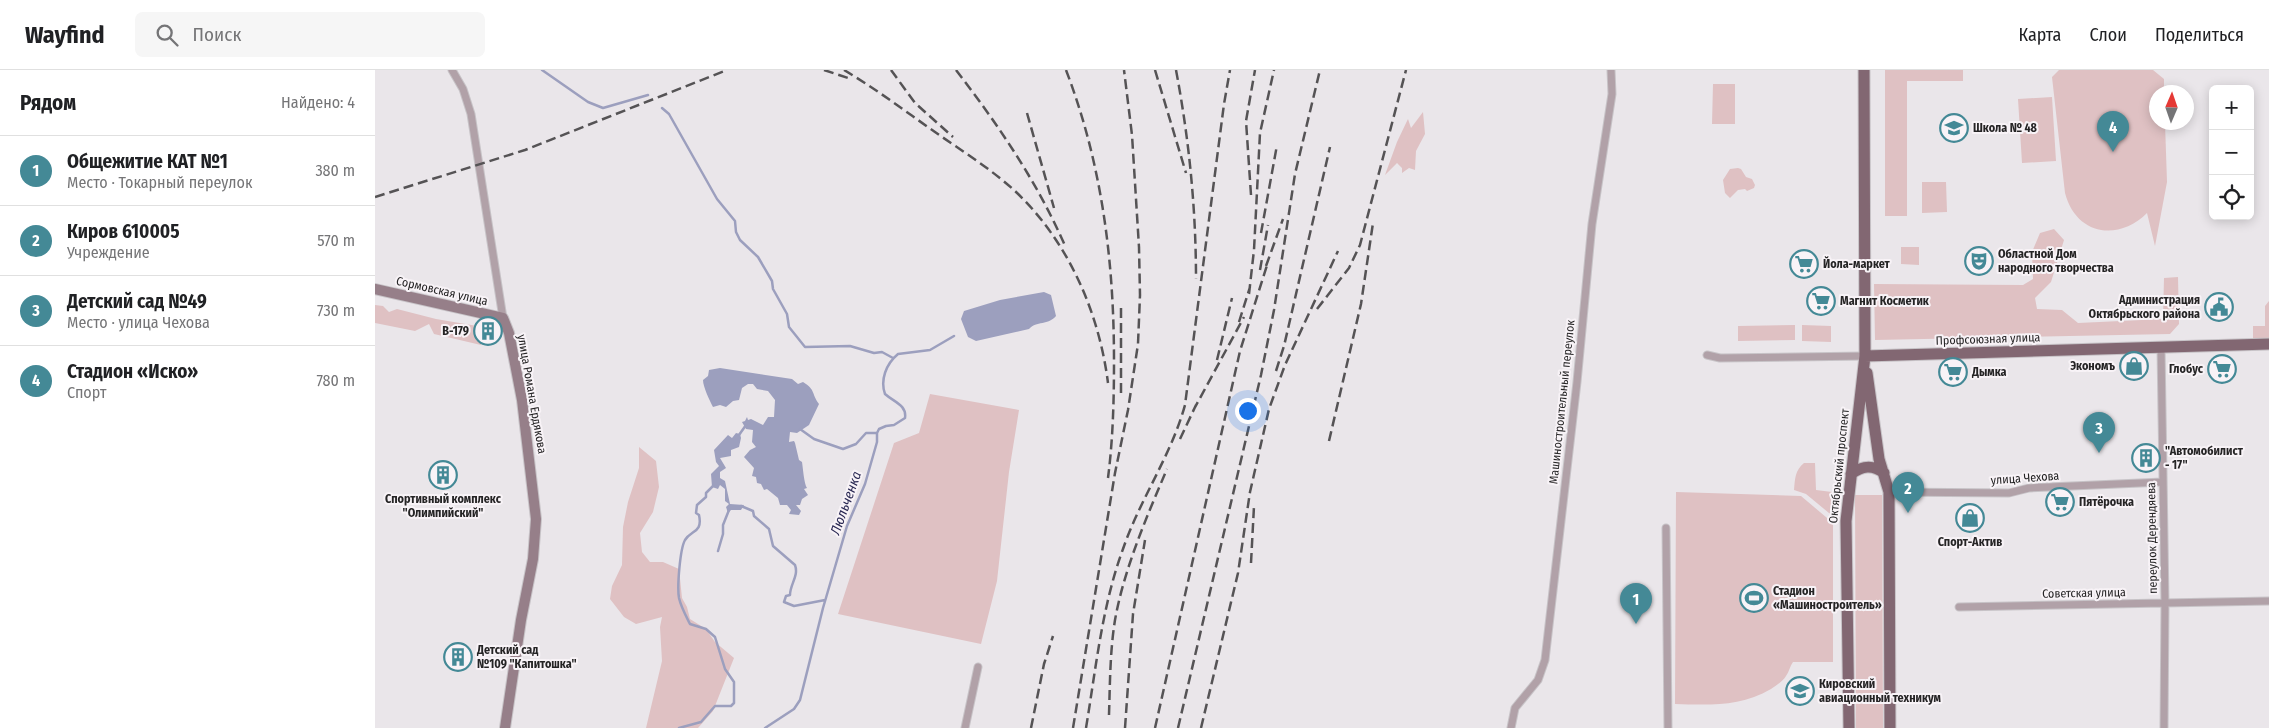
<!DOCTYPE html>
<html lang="ru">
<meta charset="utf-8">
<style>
body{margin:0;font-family:"Fira Sans Condensed",sans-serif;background:#f6f6f6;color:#202124}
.controls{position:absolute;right:15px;top:15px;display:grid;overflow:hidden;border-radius:8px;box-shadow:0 2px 12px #0003}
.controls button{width:45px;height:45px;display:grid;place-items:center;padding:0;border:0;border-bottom:1px solid #e0e0e0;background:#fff;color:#202124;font:25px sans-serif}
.compass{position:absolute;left:1774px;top:15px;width:45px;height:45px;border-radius:50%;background:#fff;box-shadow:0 2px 12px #0003;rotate:2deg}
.you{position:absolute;left:872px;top:340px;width:18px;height:18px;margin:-12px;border:4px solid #fff;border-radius:50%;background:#1a73e8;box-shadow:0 0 0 8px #1a73e833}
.badge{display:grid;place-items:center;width:32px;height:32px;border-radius:50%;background:#448996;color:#fff;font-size:16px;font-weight:700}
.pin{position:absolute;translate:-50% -41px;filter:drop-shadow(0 1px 2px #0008)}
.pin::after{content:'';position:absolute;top:26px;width:18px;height:15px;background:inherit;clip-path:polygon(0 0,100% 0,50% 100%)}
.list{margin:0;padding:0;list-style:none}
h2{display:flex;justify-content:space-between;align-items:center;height:65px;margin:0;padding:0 20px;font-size:21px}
h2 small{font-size:16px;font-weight:400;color:#757577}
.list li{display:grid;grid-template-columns:32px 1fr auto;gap:15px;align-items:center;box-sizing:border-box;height:70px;padding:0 20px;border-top:1px solid #e0e0e0}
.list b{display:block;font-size:19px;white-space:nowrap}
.list p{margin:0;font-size:16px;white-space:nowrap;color:#757577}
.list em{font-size:16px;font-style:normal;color:#757577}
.icon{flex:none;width:28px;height:28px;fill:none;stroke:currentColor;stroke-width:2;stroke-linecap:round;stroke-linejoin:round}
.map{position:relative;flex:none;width:1894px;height:658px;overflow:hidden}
header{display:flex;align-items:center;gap:30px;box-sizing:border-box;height:70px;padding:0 25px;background:#fff;border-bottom:1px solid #e0e0e0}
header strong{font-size:24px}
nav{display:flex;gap:28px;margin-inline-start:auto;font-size:18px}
.search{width:350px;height:45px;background:#f6f6f6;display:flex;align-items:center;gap:12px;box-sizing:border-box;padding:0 18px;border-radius:8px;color:#757577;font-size:19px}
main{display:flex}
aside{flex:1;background:#fff}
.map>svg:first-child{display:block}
.green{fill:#dfc1c3}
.water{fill:#9c9fbe}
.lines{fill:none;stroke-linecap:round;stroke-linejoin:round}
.stream{stroke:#9c9fbe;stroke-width:2.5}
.street-casing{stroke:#c7c3c7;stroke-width:9}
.secondary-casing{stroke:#c7c3c7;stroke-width:12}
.primary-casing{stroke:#c7c3c7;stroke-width:13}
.street{stroke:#b1a1a8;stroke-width:7}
.secondary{stroke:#967f89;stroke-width:10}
.primary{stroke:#826772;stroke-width:11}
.rail{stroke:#555355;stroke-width:2.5;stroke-dasharray:10 5;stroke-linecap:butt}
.labels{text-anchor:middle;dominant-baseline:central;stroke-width:4;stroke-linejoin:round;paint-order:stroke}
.poi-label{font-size:12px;font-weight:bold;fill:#252425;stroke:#f8f3f7;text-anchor:start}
.street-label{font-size:12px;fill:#252425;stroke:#f8f3f7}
.water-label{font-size:14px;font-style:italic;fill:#2a2953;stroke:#f8f3f7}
</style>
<header>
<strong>Wayfind</strong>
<div class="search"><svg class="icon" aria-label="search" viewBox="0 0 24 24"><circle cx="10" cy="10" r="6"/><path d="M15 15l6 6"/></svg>Поиск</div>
<nav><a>Карта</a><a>Слои</a><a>Поделиться</a></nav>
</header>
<main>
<aside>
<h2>Рядом<small>Найдено: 4</small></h2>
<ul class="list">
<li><span class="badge">1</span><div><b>Общежитие КАТ №1</b><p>Место · Токарный переулок</p></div><em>380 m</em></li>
<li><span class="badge">2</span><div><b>Киров 610005</b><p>Учреждение</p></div><em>570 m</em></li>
<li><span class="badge">3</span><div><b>Детский сад №49</b><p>Место · улица Чехова</p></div><em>730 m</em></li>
<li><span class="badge">4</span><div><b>Стадион «Иско»</b><p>Спорт</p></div><em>780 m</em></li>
</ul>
</aside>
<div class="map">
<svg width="1894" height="658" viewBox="0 0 1894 658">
<rect width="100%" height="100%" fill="#eae6ea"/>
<path class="green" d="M1510 0H1588V11H1532V146H1510Z
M1684 0H1778L1789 9V22H1782V52L1790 53 1792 112 1780 176 1772 143C1743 172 1701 165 1690 123L1677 7Z
M1338 14H1360V54H1337Z
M1677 27 1681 91 1647 93 1643 29Z
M1048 42 1050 64 1041 81 1040 100 1034 98 1027 103V98L1022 93 1010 105 1022 72 1032 51 1033 49 1036 58Z
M1363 98 1366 99 1371 107 1377 109 1380 115 1379 118 1372 121 1370 119 1363 120 1355 128 1350 123 1348 110 1355 99Z
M1547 112H1571L1572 142 1547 143Z
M1679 159 1689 170 1676 212 1660 228 1662 239 1687 240 1703 253 1788 249 1789 208 1803 207 1804 254 1795 264 1500 270 1499 214 1648 215 1658 209 1657 182 1665 163Z
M1526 177H1544V195L1526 194Z
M1894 231V269L1878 270V256H1890V236Z
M0 235 8 236 14 242 22 239 61 249 114 258 108 263 106 275 59 264 54 254 40 261 0 253Z
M1420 255V270L1363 271V256Z
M1427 255 1456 256V272L1427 271Z
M555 324 644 340 634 402 622 511 606 574 463 544 519 373 544 363Z
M264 377 281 391 284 417 278 442 265 463 267 482 275 492H288L304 499 307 528 312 537 315 549 331 559 340 572 359 588 338 641 323 658H271L287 591 285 557 287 547 261 554 249 547 235 529 237 516 247 495 248 457 253 432 264 398Z
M1429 393H1440L1441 420 1457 422 1460 448 1431 424 1419 420C1420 409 1420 400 1429 393Z
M1301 422 1426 426 1458 453V592H1418C1415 596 1414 602 1411 606 1408 611 1401 616 1396 619 1365 637 1334 635 1300 634Z
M1480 425H1507L1508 658H1481Z"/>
<path class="water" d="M669 222 676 225 681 246C674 255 661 251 654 259L601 271 593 267 586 249 589 241 625 230Z
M345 298 417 309 423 314 428 312C441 320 436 323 444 334L434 355 422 363 415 362 414 372 419 371 420 373 424 390 427 392C428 398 429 414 432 418L429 419 433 425 427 429 425 435H421L426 441 424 445 414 444 416 440 412 435H405L403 428 392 419 389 420 386 414 382 413 381 407 377 406 379 398 369 387 375 380 381 377 377 372 378 360 371 359 367 352 370 351 372 347 373 350 376 349 388 355 393 347H399L400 330 393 321 382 319 378 314H373L367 318 364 330 358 331 351 337 345 335 338 337C335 331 328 317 328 310L333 306 334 300Z
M361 363 365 364 366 368 364 377 356 380V386L345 388 351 398 345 402V408L350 411 355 434 369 435 366 440H356L353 443 351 437 354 434 350 431V419L345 415 343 419 337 417 336 404 344 396 341 392 339 380 353 365 357 368Z"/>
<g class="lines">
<path class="stream" d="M167 0 213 32 228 38 273 25
M287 38 294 44 342 129 360 151 361 162 365 170 383 187 397 211 398 219 412 244 414 257 430 277 475 276 499 283 507 282 518 288
M425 359 439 369 468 379 481 374 491 363H502
M364 365 371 355
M366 436 378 441 379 446 394 459 398 476 420 495C424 506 415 514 415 525L411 526 409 532 419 536 450 530
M343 481 348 464V455L354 440
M304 658 326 652 340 636H356L359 633V612L350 599 340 567 331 559 315 554C311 546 306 537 304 528 302 517 305 479 310 470 316 460 328 463 324 445L321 443 322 435 331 427V423L338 416
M390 658 419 639 425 630 448 538 472 456 490 414 502 372V363L504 359 511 356 519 355 530 348C532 335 519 332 510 324 505 310 511 294 523 284L555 280 579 266"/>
<defs>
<path id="street" d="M77 0 88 19 96 44 128 248
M1786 277 1790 533 1789 658
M1332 285 1345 288 1490 286
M1514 422 1634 423 1654 418 1788 412
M1291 458 1293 658
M1584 537 1894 531
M590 658 603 597
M1136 658 1140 638 1163 610 1170 590 1202 312 1217 154 1237 24 1236 0"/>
<path id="secondary" d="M0 219 128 248 134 263 147 330 161 449 158 489 146 550 130 658"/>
<path id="primary" d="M1490 286 1894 274
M1492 303 1504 389 1514 422 1515 658
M1476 404C1487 396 1497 394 1509 403
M1474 658 1471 451 1490 286 1489 0"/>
</defs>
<use href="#street" class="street-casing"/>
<use href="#secondary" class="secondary-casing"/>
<use href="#primary" class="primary-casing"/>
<use href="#street" class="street"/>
<use href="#secondary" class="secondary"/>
<use href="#primary" class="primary"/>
<path class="rail" d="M449 0 476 9
M469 0C501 19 530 41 560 62 587 81 616 99 640 121 693 171 724 242 733 313
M516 0 540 33 578 67
M581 0C624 56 663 113 691 178
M691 0C727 94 739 191 739 291 739 330 738 369 733 408
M780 0 811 103
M801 0C814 69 821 138 821 209
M652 43 679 138
M876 125 871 51 880 0
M0 127 150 80 352 0
M886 163 902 75
M891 196 908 149
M885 200 893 155
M874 224 879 180 885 63 899 0
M942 239 974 198 985 175 1031 0
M864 252 875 217
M842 290 857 228
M901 301 909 276 955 77
M746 323V235
M818 341 869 247
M805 369 821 335
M954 371 986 234 998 153
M876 493 879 436
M734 645C735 613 735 581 740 550 749 499 772 446 792 399
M656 658 669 594 678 566
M698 658 740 403 753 340 763 274 765 225 764 177 757 65 749 0
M711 658C721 598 727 536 748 479 765 429 796 386 810 335L849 34 855 0
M750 658 758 544 770 470
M780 658 865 281 893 192
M803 658 886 305 899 240 920 104 945 0
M826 658 863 503 875 422 894 339 910 295 963 181"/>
</g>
<defs>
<symbol id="school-ring" viewBox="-11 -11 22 22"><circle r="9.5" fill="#f8f3f7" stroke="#448996" stroke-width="1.5"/><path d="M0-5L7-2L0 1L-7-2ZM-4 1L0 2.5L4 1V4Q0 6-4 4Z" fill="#448996"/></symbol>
<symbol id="theatre-ring" viewBox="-11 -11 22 22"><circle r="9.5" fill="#f8f3f7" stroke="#448996" stroke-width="1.5"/><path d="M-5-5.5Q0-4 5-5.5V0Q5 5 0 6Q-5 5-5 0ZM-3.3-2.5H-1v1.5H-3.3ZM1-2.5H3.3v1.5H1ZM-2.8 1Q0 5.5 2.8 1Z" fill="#448996"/></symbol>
<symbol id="supermarket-ring" viewBox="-11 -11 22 22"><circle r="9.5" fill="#f8f3f7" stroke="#448996" stroke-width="1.5"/><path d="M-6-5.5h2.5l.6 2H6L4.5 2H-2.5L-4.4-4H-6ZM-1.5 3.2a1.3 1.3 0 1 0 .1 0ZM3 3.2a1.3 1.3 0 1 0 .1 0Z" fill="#448996"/></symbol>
<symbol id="civic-ring" viewBox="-11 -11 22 22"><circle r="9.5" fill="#f8f3f7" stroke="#448996" stroke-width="1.5"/><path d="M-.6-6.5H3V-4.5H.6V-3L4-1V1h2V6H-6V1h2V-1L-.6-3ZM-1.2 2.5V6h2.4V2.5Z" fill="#448996"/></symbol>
<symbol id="building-ring" viewBox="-11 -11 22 22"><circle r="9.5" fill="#f8f3f7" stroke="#448996" stroke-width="1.5"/><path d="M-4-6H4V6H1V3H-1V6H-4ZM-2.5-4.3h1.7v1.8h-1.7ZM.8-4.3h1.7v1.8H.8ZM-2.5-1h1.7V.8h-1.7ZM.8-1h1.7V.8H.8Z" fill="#448996"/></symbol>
<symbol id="shop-ring" viewBox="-11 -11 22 22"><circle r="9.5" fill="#f8f3f7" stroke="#448996" stroke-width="1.5"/><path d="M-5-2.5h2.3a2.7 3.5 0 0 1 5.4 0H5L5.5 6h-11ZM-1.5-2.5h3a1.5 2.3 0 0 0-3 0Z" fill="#448996"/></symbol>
<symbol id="stadium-ring" viewBox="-11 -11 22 22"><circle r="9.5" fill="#f8f3f7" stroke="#448996" stroke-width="1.5"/><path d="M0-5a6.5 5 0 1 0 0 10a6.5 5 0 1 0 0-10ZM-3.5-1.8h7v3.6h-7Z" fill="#448996"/></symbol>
<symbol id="university-ring" viewBox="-11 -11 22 22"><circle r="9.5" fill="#f8f3f7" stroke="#448996" stroke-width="1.5"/><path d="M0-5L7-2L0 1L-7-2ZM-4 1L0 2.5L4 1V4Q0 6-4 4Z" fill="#448996"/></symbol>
</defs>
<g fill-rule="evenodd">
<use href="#school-ring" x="1563" y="42" width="32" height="32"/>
<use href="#theatre-ring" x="1588" y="175" width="32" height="32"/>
<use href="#supermarket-ring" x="1413" y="178" width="32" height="32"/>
<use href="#supermarket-ring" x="1430" y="215" width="32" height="32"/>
<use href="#civic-ring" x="1828" y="221" width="32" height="32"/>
<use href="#building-ring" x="97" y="245" width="32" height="32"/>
<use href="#shop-ring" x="1743" y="280" width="32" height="32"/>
<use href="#supermarket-ring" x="1831" y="283" width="32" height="32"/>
<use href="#supermarket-ring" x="1562" y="286" width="32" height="32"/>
<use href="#building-ring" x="1755" y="372" width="32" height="32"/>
<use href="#building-ring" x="52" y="389" width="32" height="32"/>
<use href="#supermarket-ring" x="1669" y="416" width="32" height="32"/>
<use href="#shop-ring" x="1579" y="432" width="32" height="32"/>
<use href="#stadium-ring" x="1363" y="512" width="32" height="32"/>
<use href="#building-ring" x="67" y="571" width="32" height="32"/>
<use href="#university-ring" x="1409" y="605" width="32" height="32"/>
</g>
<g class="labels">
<g class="poi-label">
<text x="1598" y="58">Школа № 48</text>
<text x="1623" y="184">Областной Дом<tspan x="1623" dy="14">народного творчества</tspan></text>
<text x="1448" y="194">Йола-маркет</text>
<text x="1825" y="230" text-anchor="end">Администрация<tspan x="1825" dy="14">Октябрьского района</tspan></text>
<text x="1465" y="231">Магнит Косметик</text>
<text x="94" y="261" text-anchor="end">В-179</text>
<text x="1740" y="296" text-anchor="end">Экономъ</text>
<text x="1828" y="299" text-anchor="end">Глобус</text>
<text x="1597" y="302">Дымка</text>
<text x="1790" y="381">"Автомобилист<tspan x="1790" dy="14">- 17"</tspan></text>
<text x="68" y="429" text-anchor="middle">Спортивный комплекс<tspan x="68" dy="14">"Олимпийский"</tspan></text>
<text x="1704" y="432">Пятёрочка</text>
<text x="1595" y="472" text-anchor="middle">Спорт-Актив</text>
<text x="1398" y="521">Стадион<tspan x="1398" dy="14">«Машиностроитель»</tspan></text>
<text x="102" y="580">Детский сад<tspan x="102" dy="14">№109 "Капитошка"</tspan></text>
<text x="1444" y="614">Кировский<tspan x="1444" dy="14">авиационный техникум</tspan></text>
</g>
<g class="street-label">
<text transform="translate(67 221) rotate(13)">Сормовская улица</text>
<text transform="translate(1613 269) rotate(-2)">Профсоюзная улица</text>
<text transform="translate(157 324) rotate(80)">улица Романа Ердякова</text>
<text transform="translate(1187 332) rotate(-84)">Машиностроительный переулок</text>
<text transform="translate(1464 396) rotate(-84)">Октябрьский проспект</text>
<text transform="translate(1650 408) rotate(-4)">улица Чехова</text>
<text transform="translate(1777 468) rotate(-91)">переулок Дерендяева</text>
<text transform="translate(1709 523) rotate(-1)">Советская улица</text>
</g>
<g class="water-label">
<text transform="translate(471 433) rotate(-70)">Люльченка</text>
</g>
</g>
</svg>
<div class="controls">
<button>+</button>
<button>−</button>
<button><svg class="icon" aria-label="locate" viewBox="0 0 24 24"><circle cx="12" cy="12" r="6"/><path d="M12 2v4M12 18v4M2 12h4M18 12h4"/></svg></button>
</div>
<svg class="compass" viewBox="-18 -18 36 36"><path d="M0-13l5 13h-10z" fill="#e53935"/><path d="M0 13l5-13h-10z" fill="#757577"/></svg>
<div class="you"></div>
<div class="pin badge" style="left:1261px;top:554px">1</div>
<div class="pin badge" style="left:1533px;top:443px">2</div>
<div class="pin badge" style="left:1724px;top:383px">3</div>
<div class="pin badge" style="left:1738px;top:82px">4</div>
</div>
</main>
